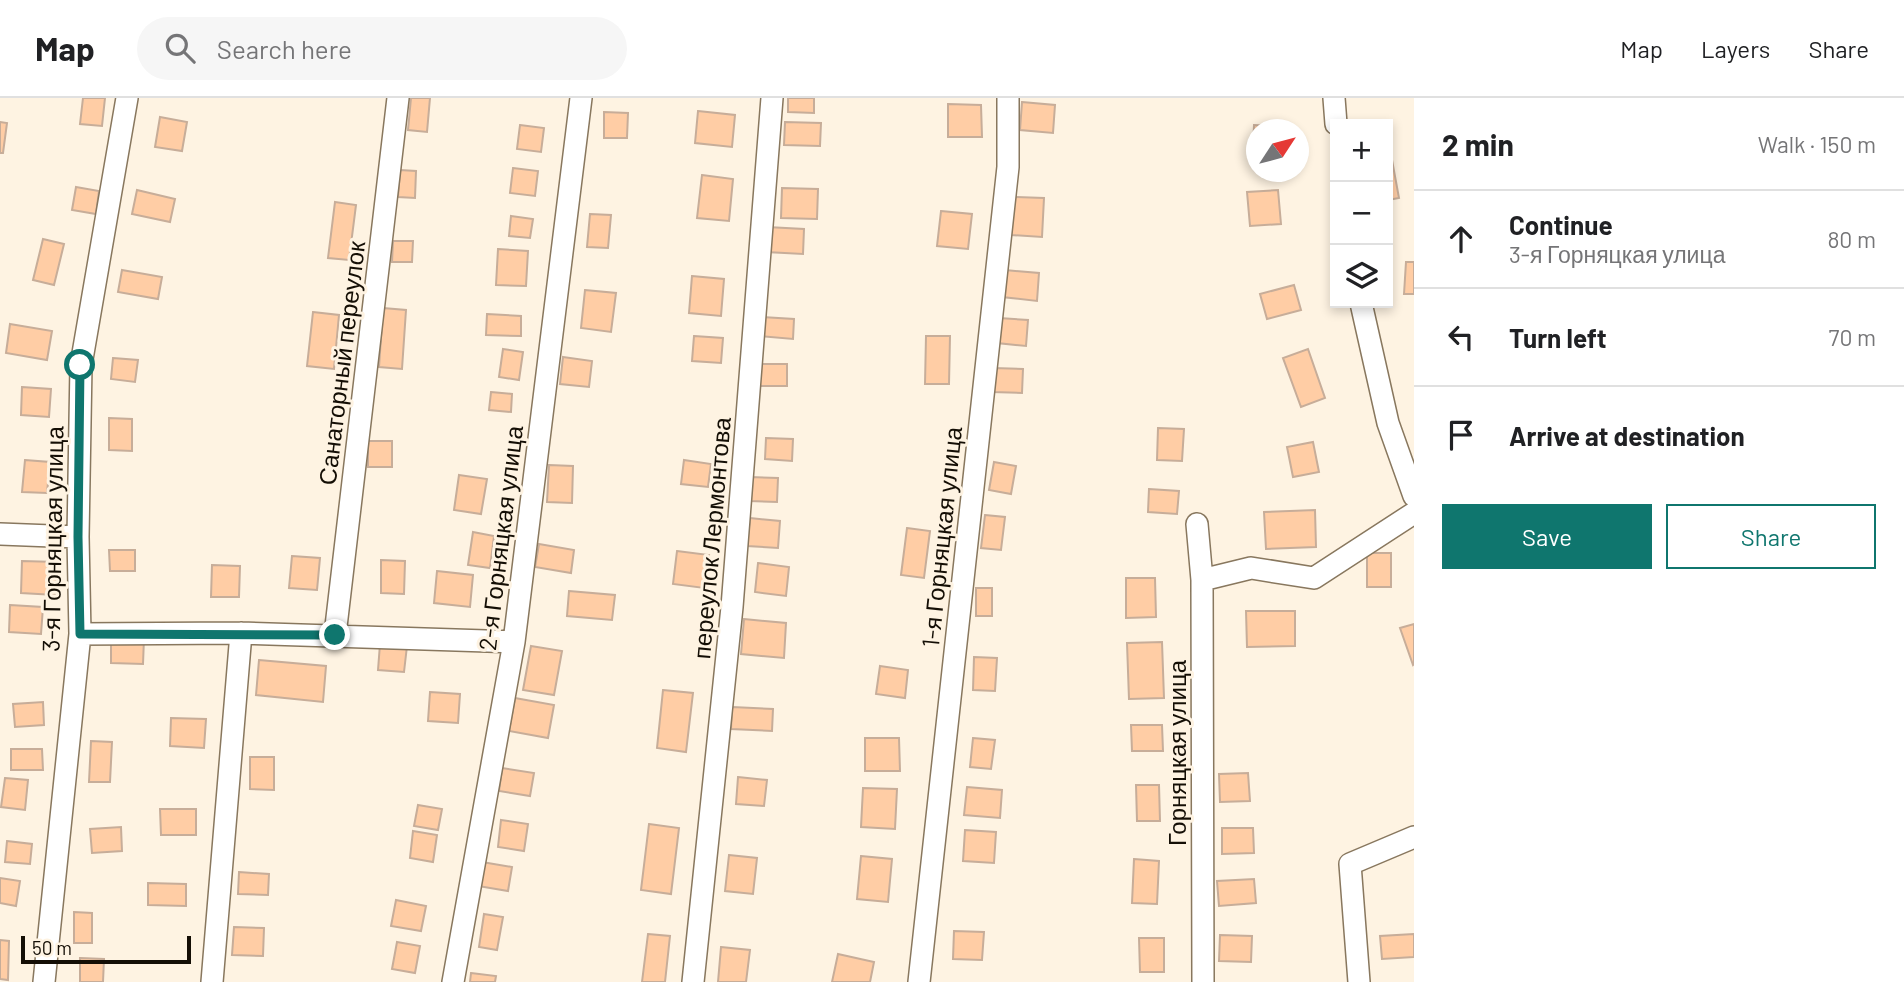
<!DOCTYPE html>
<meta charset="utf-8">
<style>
body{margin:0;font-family:Barlow,sans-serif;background:#f6f6f6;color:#202124}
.controls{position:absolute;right:21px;top:21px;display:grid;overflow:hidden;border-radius:0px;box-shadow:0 4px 10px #0003}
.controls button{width:63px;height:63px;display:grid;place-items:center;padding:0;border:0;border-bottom:2px solid #e0e0e0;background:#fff;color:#202124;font:35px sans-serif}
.compass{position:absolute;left:1246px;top:21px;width:63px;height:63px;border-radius:50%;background:#fff;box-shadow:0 4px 10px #0003;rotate:54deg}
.scale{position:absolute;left:21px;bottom:18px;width:170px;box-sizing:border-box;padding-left:7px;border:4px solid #140e05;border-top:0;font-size:19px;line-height:24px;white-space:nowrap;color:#140e05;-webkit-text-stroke:5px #fef3e2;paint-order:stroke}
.stop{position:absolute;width:21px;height:21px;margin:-16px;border:5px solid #0f766e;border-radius:50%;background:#fff}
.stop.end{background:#0f766e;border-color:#fff;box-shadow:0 2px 7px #0008}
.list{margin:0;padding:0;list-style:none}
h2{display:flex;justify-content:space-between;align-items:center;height:91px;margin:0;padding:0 28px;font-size:30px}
h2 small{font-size:23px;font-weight:400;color:#757577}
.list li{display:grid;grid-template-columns:46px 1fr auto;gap:21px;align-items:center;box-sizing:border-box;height:98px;padding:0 28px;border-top:2px solid #e0e0e0}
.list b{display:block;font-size:26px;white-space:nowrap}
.list p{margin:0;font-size:23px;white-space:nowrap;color:#757577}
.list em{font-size:23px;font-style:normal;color:#757577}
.actions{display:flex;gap:14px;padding:21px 28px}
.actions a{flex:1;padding:16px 0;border:2px solid #0f766e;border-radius:0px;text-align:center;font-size:24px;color:#0f766e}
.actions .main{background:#0f766e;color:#fff}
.icon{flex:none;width:38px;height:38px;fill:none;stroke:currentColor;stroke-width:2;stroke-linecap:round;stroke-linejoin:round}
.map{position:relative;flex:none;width:1414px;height:884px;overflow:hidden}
header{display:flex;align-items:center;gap:42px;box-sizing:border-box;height:98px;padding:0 35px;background:#fff;border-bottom:2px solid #e0e0e0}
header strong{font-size:33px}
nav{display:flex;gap:38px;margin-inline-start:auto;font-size:24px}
.search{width:490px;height:63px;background:#f6f6f6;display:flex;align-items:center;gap:18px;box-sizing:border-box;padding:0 24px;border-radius:38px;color:#757577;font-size:26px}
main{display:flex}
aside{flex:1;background:#fff}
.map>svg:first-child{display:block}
.building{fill:#ffcda5;stroke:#c7ad99;stroke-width:2}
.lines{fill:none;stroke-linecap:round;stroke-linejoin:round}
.minor-casing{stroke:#88775e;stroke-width:24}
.minor{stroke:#fff;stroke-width:21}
.route{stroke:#0f766e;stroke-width:9}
.labels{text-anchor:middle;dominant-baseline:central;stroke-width:6;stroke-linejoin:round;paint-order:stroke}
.street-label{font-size:24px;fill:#140e05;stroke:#fef3e2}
</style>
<header>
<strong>Map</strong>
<div class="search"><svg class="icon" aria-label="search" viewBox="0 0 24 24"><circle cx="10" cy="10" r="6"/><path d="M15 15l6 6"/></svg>Search here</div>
<nav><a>Map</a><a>Layers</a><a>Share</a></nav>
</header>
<main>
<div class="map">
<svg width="1414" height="884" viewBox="0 0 1414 884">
<rect width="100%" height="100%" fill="#fef3e2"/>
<path class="building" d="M83 0H105L102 28 80 26Z
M411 0H430L427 34 408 32Z
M788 0H814V15L788 14Z
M1022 4 1055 7 1053 35 1020 32Z
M948 6 981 7 982 39H948Z
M698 13 735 17 732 49 695 45Z
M604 14 628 15 627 40H604Z
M160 19 187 24 182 53 155 49Z
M0 24 7 25 3 55H0Z
M785 24 821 25 820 48 784 47Z
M520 27 544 30 541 54 517 51Z
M1254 27 1292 29V32H1256V52H1253Z
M1392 62 1399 100 1388 102V63Z
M513 70 538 73 535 98 510 95Z
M400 72 416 73 415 100 398 99Z
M702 77 733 81 729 123 697 120Z
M76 89 99 93 96 116 72 112Z
M782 90 818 91 817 121 781 120Z
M137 92 175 101 170 124 132 116Z
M1278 92 1281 126 1250 128 1247 94Z
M1014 99 1044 100 1042 139 1011 137Z
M335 104 356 107 349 162 328 160Z
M941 113 972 116 968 151 937 148Z
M590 116 611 117 608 150 587 149Z
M511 118 533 121 530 140 509 138Z
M767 129 804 131 803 156 766 154Z
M43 141 64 146 54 187 33 182Z
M393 143H413L412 164H392Z
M498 151 528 153 526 188 496 187Z
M1406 164H1414V196H1404Z
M122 172 162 179 158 201 118 194Z
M1005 172 1039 175 1037 203 1002 199Z
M692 178 724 181 721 218 689 215Z
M1294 187 1301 212 1267 221 1260 196Z
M585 192 616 195 611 234 581 230Z
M383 210 406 212 402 271 379 269Z
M313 214 339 217 334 271 307 268Z
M487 216 521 218V238L486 237Z
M760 219 794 221 793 241 758 238Z
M999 220 1028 222 1026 248 997 245Z
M10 226 52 233 47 262 6 255Z
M694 238 723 240 721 265 692 263Z
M926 238H950L949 286H925Z
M503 251 523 254 519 282 499 279Z
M1308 251 1325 300 1301 309 1283 260Z
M563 259 592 263 589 289 560 286Z
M113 260 138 262 135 284 111 281Z
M758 266H787V288H758Z
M993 270 1023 271 1022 295 992 294Z
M22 289 51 291 49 319 21 317Z
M491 294 512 296 511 314 489 312Z
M109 320 132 321V353L109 352Z
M1158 330 1184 331 1182 363 1157 362Z
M766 340 793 341 792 363 765 361Z
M368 343H392V369H368Z
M1313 344 1319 374 1293 379 1287 349Z
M25 362 50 364 47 395 22 394Z
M684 362 711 366 708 389 681 386Z
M994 364 1016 368 1011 396 989 392Z
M549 367 573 368 572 405 547 404Z
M459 377 487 381 481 416 454 412Z
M749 379 778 380 777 404 749 403Z
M1149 391 1179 393 1177 416 1148 414Z
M1315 412 1316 449 1266 451 1264 414Z
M985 417 1005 419 1001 452 981 450Z
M750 420 780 423 778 450 747 448Z
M907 430 930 433 924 480 901 477Z
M473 434 494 438 490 470 468 467Z
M539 446 574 452 571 475 535 469Z
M109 452H135V473H110Z
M677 453 709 457 704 490 673 486Z
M1367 455H1391V489H1367Z
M292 458 320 460 317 492 289 490Z
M381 462 405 463 404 496 381 495Z
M22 463 57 464 55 497 21 495Z
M758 465 789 469 786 498 755 494Z
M212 467 240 468 239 499H211Z
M437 473 473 477 470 509 434 505Z
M1126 480H1155L1156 519 1126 520Z
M976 490H992V518H976Z
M569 493 615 497 612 522 567 518Z
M10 507 43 509 41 536 9 534Z
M1246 513H1295V548L1247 549Z
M744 521 786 525 784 560 741 556Z
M1414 526V566L1413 567 1400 530Z
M111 539 144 540 143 566 111 565Z
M1162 544 1164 600 1129 601 1127 545Z
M380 546 407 548 404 574 378 572Z
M531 548 562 553 554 597 523 592Z
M974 559 997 560 995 593 973 592Z
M259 562 326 568 323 604 256 597Z
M880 568 908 572 905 600 876 596Z
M663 592 693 595 686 654 657 650Z
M430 594 460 596 458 625 428 623Z
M515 600 554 607 548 640 509 633Z
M43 604 44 627 15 629 13 606Z
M732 609 773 611 772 633 731 631Z
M171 620 206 621 204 650 170 648Z
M1131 627H1162L1163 653H1132Z
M865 640H899L900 673H865Z
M973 640 995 642 991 671 970 669Z
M91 643 112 644 110 684H89Z
M11 651H42L43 672H11Z
M250 659H274V692L250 691Z
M502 670 534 675 530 698 499 693Z
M1248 675 1250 703 1220 704 1219 676Z
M738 679 767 682 764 708 736 706Z
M5 680 28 682 25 712 1 709Z
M1136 687H1159L1160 723H1137Z
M967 689 1002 692 1000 720 964 717Z
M863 690 897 691 895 731 861 729Z
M418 707 442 711 438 732 414 728Z
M160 711H196V737H161Z
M501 722 528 726 524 753 498 749Z
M649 726 679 730 671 796 641 792Z
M121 729 122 753 92 755 90 731Z
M1222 730H1253L1254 755 1222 756Z
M965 732 996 734 994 765 963 763Z
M413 733 437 737 433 764 410 760Z
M7 743 32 746 30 766 5 764Z
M729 757 757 760 753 796 725 793Z
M861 758 892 761 888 804 857 801Z
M1134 761 1159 763 1157 806 1132 805Z
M482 764 512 769 508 793 478 788Z
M239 774 269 776 268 797 238 796Z
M0 780 20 783 16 808 0 805Z
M1254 781 1256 805 1219 808 1217 783Z
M148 785 186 786V808L148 807Z
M396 802 426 808 421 833 391 828Z
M74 814 92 815V845H74Z
M484 816 503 819 497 852 479 849Z
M234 829 264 830 263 858 232 857Z
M954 833 984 834 982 862 953 861Z
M648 836 670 838 665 884H642Z
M1414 836V859L1382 861 1380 838Z
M1220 837 1252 838 1251 864 1219 863Z
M1139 840H1164V874H1140Z
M0 842 9 843 8 882 0 881Z
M397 844 420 848 415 875 392 871Z
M721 849 750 852 746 884H718Z
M838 856 874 864 870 884H832Z
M80 860 104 861 103 884H80Z
M471 875 496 878 495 884H470Z"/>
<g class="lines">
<defs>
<path id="minor" d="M1334 0 1336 26
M1361 205 1388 325 1414 398
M1197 426 1202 482 1203 884
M0 436 78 439
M1202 482 1251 470 1314 480 1414 415
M80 536 241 535 514 544
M335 537 398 0
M44 884 80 536 78 439 81 267 127 0
M212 884 241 535
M453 884 514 544 581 0
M693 884 732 509 772 0
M919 884 1008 69V0
M1359 884 1350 766 1414 739"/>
</defs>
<use href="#minor" class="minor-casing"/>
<use href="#minor" class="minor"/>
</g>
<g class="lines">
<path class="route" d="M80 267 78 439 80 536 335 537"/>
</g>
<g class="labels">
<g class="street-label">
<text transform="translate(341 265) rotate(-83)">Санаторный переулок</text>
<text transform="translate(941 439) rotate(-84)">1-я Горняцкая улица</text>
<text transform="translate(500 440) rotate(-83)">2-я Горняцкая улица</text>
<text transform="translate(711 440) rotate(-85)">переулок Лермонтова</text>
<text transform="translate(52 441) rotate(-89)">3-я Горняцкая улица</text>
<text transform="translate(1176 655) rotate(-90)">Горняцкая улица</text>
</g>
</g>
</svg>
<div class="controls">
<button>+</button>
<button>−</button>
<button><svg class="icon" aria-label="layers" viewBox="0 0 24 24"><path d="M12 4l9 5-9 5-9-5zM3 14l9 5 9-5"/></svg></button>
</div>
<svg class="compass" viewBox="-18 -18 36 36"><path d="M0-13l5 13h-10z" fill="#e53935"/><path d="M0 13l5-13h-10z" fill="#757577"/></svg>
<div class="scale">50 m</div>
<div class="stop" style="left:80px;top:267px"></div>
<div class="stop end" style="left:335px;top:537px"></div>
</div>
<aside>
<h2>2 min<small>Walk · 150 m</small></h2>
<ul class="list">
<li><svg class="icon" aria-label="ahead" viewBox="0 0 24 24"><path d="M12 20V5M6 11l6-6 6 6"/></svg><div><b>Continue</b><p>3-я Горняцкая улица</p></div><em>80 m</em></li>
<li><svg class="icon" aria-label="left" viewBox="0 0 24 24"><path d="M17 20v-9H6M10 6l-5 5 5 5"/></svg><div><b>Turn left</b></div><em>70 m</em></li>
<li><svg class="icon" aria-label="arrive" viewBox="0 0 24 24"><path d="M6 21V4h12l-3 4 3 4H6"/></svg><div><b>Arrive at destination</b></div></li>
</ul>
<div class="actions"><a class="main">Save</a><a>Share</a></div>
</aside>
</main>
